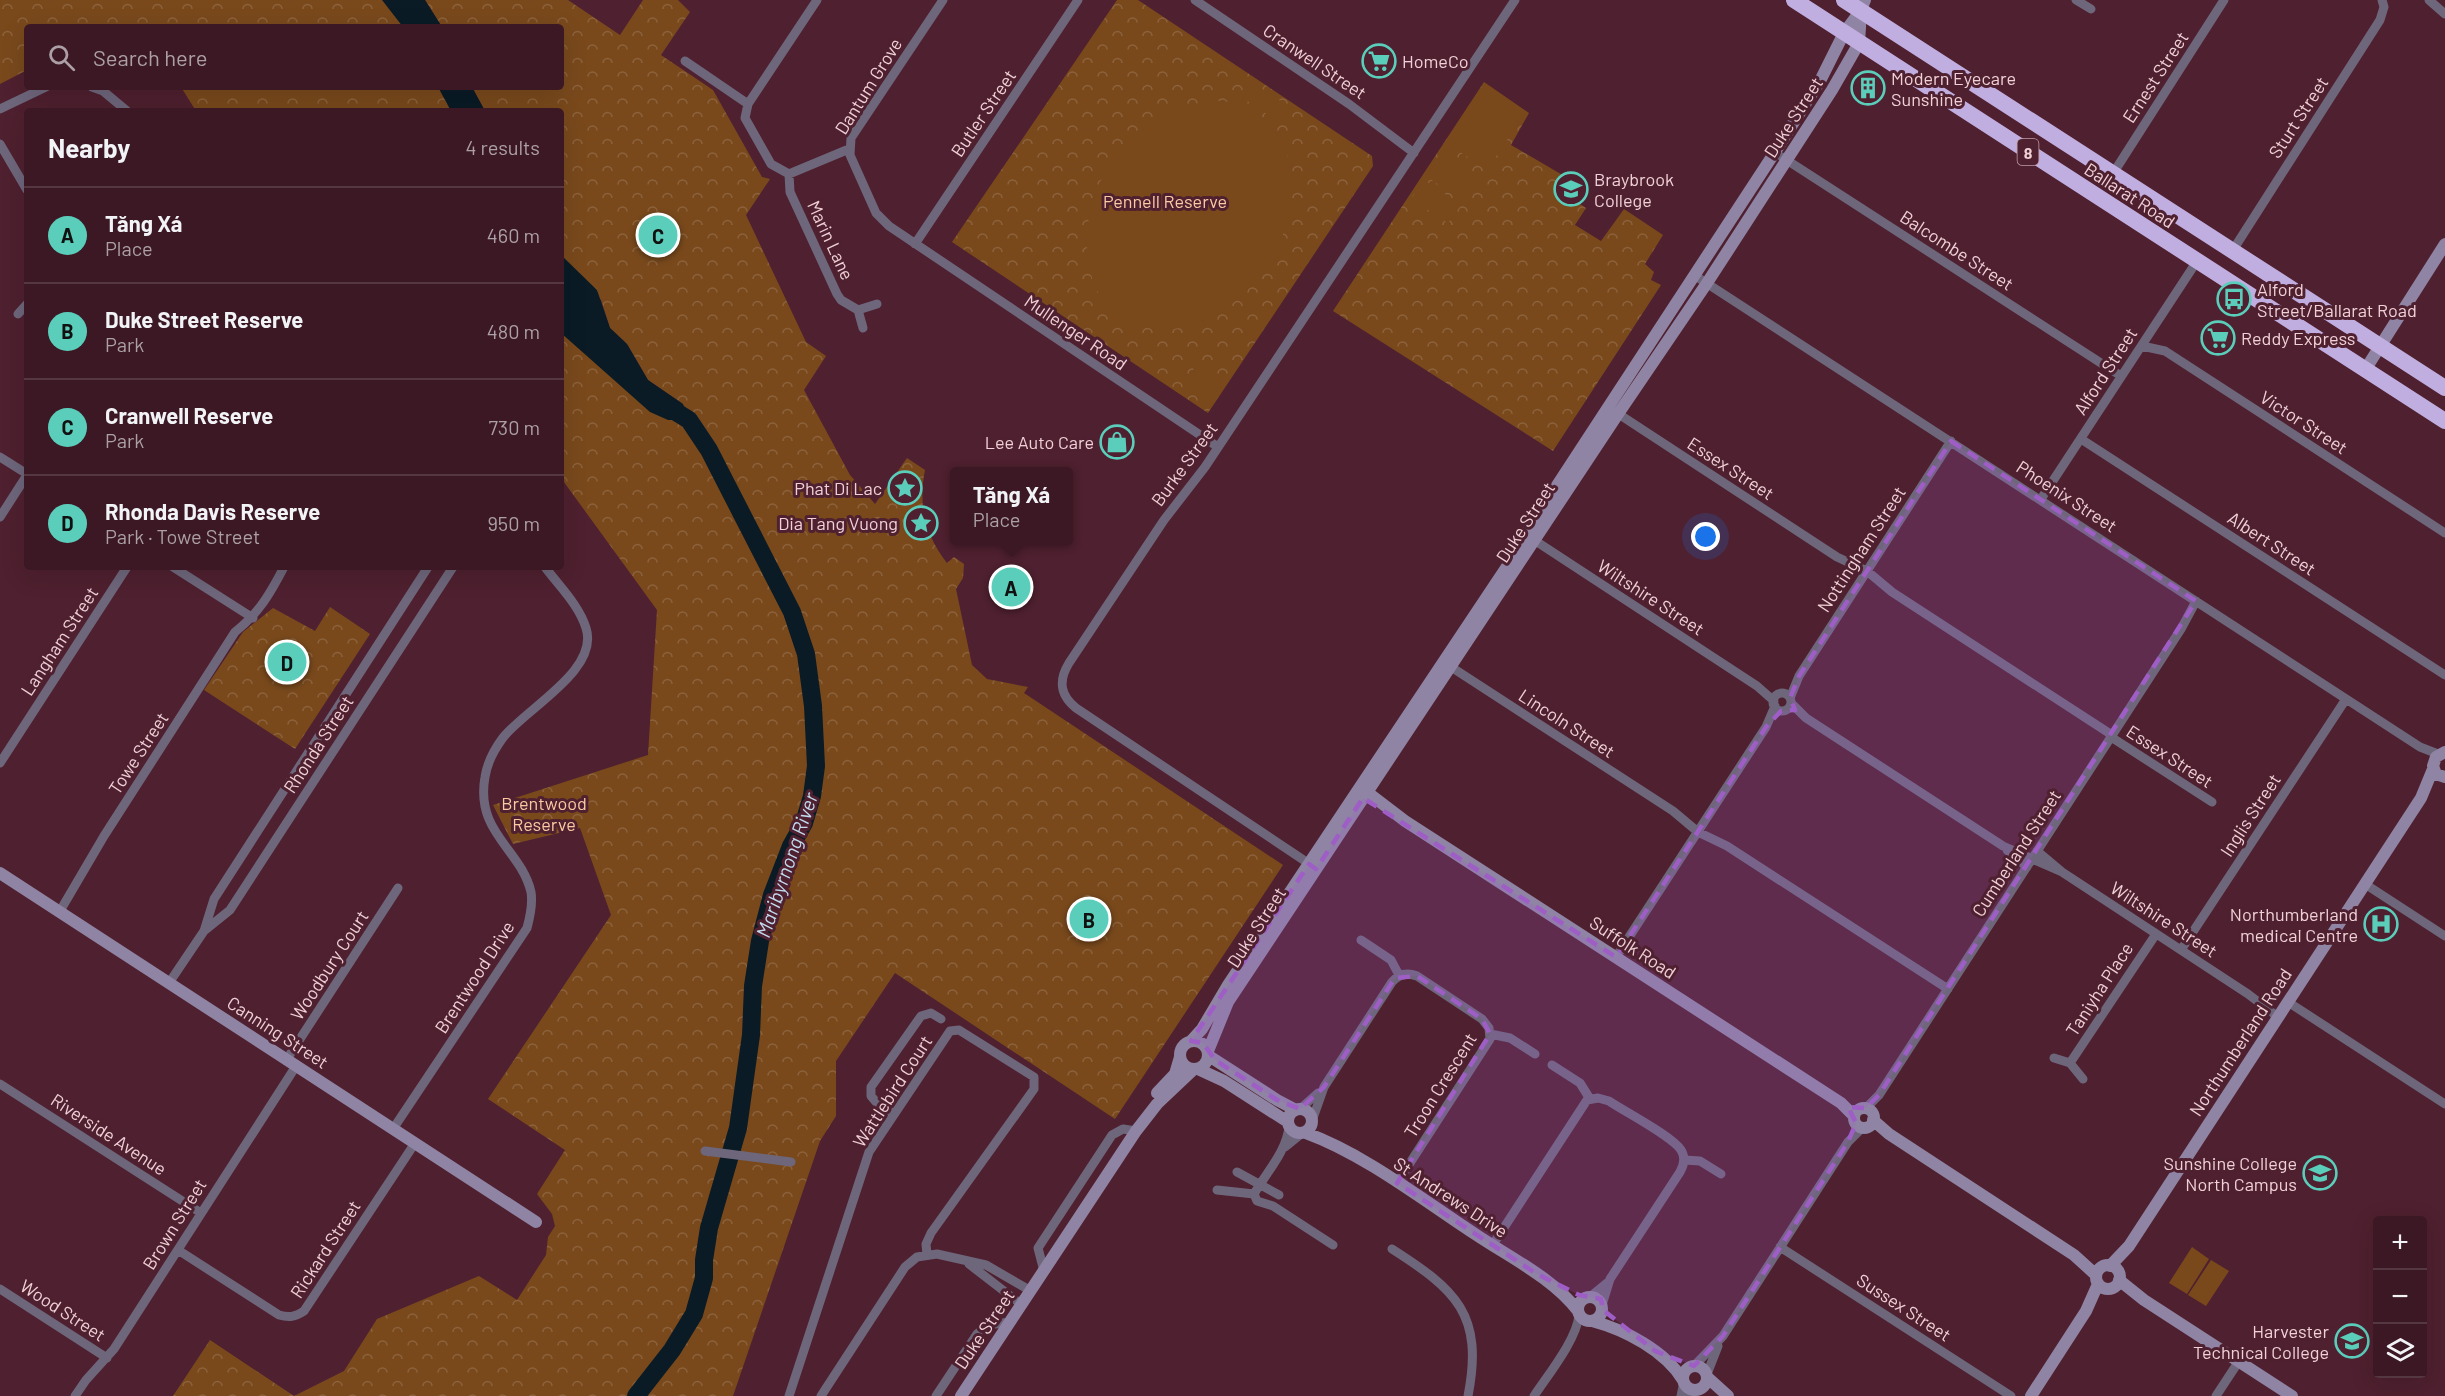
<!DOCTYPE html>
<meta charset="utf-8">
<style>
body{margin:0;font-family:Barlow,sans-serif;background:#42212b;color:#f1f3f6}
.controls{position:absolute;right:18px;bottom:18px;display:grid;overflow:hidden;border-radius:6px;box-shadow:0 6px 24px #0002}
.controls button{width:54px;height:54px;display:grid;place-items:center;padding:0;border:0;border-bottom:2px solid #543741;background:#3b1823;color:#f1f3f6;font:30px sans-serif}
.you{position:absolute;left:1706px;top:537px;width:21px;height:21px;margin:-15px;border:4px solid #fff;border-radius:50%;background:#1a73e8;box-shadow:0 0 0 9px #1a73e833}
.badge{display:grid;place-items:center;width:39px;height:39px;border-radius:50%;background:#5bcebb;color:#111;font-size:20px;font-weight:700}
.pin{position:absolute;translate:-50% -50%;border:3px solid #fff;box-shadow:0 2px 6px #0006}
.popup{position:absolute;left:950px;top:467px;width:123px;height:78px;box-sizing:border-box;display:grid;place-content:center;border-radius:6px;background:#3b1823;filter:drop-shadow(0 2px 4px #0005);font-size:20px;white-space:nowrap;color:#aca0a6}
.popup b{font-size:22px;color:#f1f3f6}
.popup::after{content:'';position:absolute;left:50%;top:100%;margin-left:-12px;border:12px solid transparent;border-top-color:#3b1823}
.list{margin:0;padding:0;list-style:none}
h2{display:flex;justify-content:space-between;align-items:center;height:78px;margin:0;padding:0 24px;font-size:26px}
h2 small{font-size:20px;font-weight:400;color:#aca0a6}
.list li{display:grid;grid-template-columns:39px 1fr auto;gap:18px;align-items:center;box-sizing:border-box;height:96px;padding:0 24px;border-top:2px solid #543741}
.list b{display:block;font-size:22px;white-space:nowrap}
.list p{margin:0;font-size:20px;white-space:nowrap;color:#aca0a6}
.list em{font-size:20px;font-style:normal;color:#aca0a6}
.icon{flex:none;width:33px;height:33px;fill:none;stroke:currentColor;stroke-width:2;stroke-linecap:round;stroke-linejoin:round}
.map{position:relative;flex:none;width:2445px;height:1396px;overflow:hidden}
.search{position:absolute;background:#3b1823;box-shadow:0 6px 24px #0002;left:24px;top:24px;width:540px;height:66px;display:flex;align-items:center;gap:15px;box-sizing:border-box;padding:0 21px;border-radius:6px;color:#aca0a6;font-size:22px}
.panel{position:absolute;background:#3b1823;box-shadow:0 6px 24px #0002;left:24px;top:108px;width:540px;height:462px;border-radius:6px}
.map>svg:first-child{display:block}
.park{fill:url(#park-crowns)}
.pitch{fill:#79491c}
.water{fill:#0a1b26}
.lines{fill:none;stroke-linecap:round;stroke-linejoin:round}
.river{stroke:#0a1b26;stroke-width:18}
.street{stroke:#6e667b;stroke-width:9}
.secondary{stroke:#8f84a4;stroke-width:12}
.highway{stroke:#c0aee0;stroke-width:16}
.marked{fill:#9e5ec6;fill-opacity:0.2;stroke:#9e5ec6;stroke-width:4.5;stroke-dasharray:12 8;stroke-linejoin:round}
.labels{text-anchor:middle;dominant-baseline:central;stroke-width:6;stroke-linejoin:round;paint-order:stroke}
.shield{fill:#4f202f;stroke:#c09ca5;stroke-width:1.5}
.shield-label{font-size:16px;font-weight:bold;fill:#f0d1d8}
.street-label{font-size:18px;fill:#f0d1d8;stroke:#4f202f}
.poi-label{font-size:18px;fill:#f0d1d8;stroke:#4f202f;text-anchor:end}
.park-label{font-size:18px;fill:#fbcaa2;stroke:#4f202f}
.water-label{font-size:20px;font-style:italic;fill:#c2dbef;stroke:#4f202f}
</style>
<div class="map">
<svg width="2445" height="1396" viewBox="0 0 2445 1396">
<defs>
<pattern id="park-crowns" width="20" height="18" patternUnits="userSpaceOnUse" patternTransform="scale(1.5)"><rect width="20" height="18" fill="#79491c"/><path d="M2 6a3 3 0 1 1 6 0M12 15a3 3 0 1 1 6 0" fill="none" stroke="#8c623c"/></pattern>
</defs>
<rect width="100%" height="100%" fill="#4f202f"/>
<path class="park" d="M0 0H397L416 27H27V70L0 84Z
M425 0H568L620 35 643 0H678L690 12 661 55 713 90 762 177 770 179 746 215 806 342 826 356 804 390 850 475 875 504 907 458 925 470C918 505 925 535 947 563L954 557 964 564 963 578 956 589 972 665 987 679 1028 687 1024 693 1283 865 1115 1119 895 973 836 1061V1116L820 1141 733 1396H173L210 1340 294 1396 344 1371 377 1319 479 1276 517 1300 546 1255 548 1237 555 1226 552 1214 537 1194 565 1150 488 1099 611 915 580 828 513 844 493 805 648 755 657 610 561 478V285L618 373 683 404 648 380 627 344 610 328 601 300 561 255V111H485L472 87H561V27H442Z
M1117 0H1138L1372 156 1373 166 1208 413 952 242Z
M1484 82 1529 113 1511 145 1571 180 1563 193 1586 208 1575 225 1601 241 1624 209 1663 235 1645 264 1654 272 1651 280 1661 285 1553 451 1333 311Z
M181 87H452L464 111H196Z
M330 607 370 634 295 749 204 690 243 632 273 608 315 631Z"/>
<path class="pitch" d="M1253 83 1290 107 1280 123 1243 98Z
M1483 85 1525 113 1487 170 1445 142Z
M1208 101C1227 99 1249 106 1263 119 1337 186 1258 325 1169 329 1078 334 1070 224 1109 166 1133 130 1167 109 1208 101Z
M1438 158 1475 182 1463 201 1426 176Z
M1424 180 1461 205 1448 223 1411 199Z
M1194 345 1216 389 1206 394 1184 351Z
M2192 1247 2209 1259 2187 1294 2169 1283Z
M2211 1260 2229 1271 2206 1306 2188 1295Z"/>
<path class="water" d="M382 0H425L442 27H403Z
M438 87H472L485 111H451Z
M561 255 597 290 610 328 627 344 648 380 683 404 689 420H668L650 412 561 333Z"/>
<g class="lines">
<path class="river" d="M636 1396 672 1350 694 1314 704 1278V1260L709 1228 738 1128 751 1035 753 986 760 941 772 895 791 846 804 823 812 796 816 766 813 706 806 654 792 612 709 450 689 420 668 407"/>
<path class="street" d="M817 0 748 104 745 118 771 164 789 174 849 149
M943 0 851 138 850 155 876 213 889 226 1218 447
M1195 0 1349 104 1414 153
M2076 0 2091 9
M2429 0 2445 14
M685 61 748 104
M92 87 103 91 127 111
M0 109 46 87
M0 144 27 190
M1782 157 2121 376
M2114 172 2224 0
M789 174 790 192 837 294 841 300 858 310
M915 244 1078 0
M2233 250 2380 20 2384 7 2382 0
M1694 275 2420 747 2438 754
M18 314 27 304
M863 328 858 310 877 304
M2142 346 2165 351 2445 533
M1614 411 1837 557 1867 571 1892 592 2112 735
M2081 439 2445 675
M0 457 27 474
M2041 499 2197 261
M0 517 27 475
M1531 538 1757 686 1774 701
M173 567 253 618
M1445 663 1673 811 1698 832 1727 846 1948 989
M1773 702a9 9 0 1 1 18 0a9 9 0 1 1-18 0Z
M1790 698 1799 676 1951 441
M1791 703 1806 718 2003 846 2062 872
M2111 737 2212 802
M0 763 127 567
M2007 850 2027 867
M2037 851 2062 872 2248 994 2278 1017
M1314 867 1076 708C1060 695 1058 681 1069 663L1164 520 1205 467 1515 0
M2365 884 2445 936
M60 911 104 836 235 632C259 613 270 594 284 567
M204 931 230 910 453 567
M1361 940 1391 960 1399 975
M2181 950 2346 699
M1616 957 1766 727 1775 706
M169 983 204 931 214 899 428 567
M2288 1002 2445 1104
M1490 1034 1510 1038 1535 1054
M2054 1058 2070 1063 2083 1079
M287 1059 398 888
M2070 1063 2156 934
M1552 1065 1580 1083 1590 1099
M0 1084 201 1213
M1866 1108 1879 1095 2181 629 2196 601
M1300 1109 1318 1093
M894 1114 877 1103 871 1096V1087L921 1016 931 1013 941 1019
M1313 1118 1324 1087 1392 982C1399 974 1407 972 1417 976L1482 1019 1489 1028 1490 1039 1397 1183
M1289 1126C1287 1151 1266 1173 1254 1194L1257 1201 1273 1206 1333 1245
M393 1129 527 928C530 917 533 904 531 892 521 849 475 833 485 777 487 764 494 750 502 739 523 710 600 671 586 628 579 605 559 586 545 567
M1285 1147 1301 1134
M705 1151 791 1162
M1684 1160 1700 1161 1721 1174
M1237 1172 1279 1195
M1217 1190 1254 1194
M1492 1246 1587 1100 1598 1098 1609 1101C1625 1112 1672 1136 1681 1150 1686 1158 1684 1165 1680 1172L1610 1279 1602 1305
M1780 1247 2011 1396
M1392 1249C1456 1290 1484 1314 1468 1396
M178 1250 279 1315C289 1318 295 1317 304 1311L415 1143
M969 1264 1022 1305
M1044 1271 1038 1248 1112 1135 1123 1129 1136 1131
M0 1289 107 1358
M1590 1297 1607 1283
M1694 1366 1723 1336 1848 1142 1862 1128
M1707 1374 1718 1346
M75 1396 86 1380 114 1349 296 1066
M789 1396 869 1152 950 1031 959 1030 1034 1077V1089L931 1233 926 1244 927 1255
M821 1396 905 1267 917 1257 937 1254 986 1265 1031 1291
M936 1396 977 1334 988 1325 1010 1322
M1534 1396C1548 1375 1577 1339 1579 1315
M1681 1396 1684 1382
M1690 1396 1696 1390
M2216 1396 2239 1361"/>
<path class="secondary" d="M2365 370 2445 244
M2445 752 2436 757 2433 766 2436 774 2445 777
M1360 790 1367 792 1405 821 1841 1103 1854 1116
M0 873 536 1222
M1180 1055a14 14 0 1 1 28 0a14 14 0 1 1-28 0Z
M1191 1041 1202 1029 1228 985 1508 565 1539 513 1775 152 1821 79 1844 33 1861 10 1865 0
M1208 1051 1228 1002 1618 414 1707 283 1832 90 1859 43 1861 11
M1209 1056 1277 1100 1296 1110
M1198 1069 1224 1081 1288 1122
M1157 1093 1175 1074 1180 1057
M1854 1118a10 10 0 1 1 20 0a10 10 0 1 1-20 0Z
M1288 1121a12 12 0 1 1 24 0a12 12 0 1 1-24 0Z
M1873 1120 1889 1134 2074 1255 2096 1275
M1306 1133C1364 1154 1423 1200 1475 1234 1509 1257 1553 1278 1578 1311
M2096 1277a12 12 0 1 1 24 0a12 12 0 1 1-24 0Z
M2110 1266 2129 1246 2421 798 2433 769
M2119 1280 2144 1300 2292 1396
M1578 1309a12 12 0 1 1 24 0a12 12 0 1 1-24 0Z
M1592 1321C1626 1330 1665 1351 1683 1380
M1683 1378a12 12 0 1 1 24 0a12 12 0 1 1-24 0Z
M1707 1377 1728 1396
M961 1396 1136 1131 1157 1104 1193 1070
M2031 1396 2086 1311 2098 1284"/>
<path class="highway" d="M1794 0 2445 421
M1844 0 2445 388"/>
</g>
<path class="marked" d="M1951 441 2196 601 1879 1095 1866 1108 1848 1107 1856 1123 1848 1142 1723 1336 1694 1366 1655 1351 1603 1310 1601 1299 1579 1295 1537 1274 1397 1183 1490 1034 1482 1019 1417 976 1395 978 1324 1087 1300 1109 1277 1100 1215 1060 1203 1043 1191 1041 1309 864 1316 869 1363 798 1616 957 1766 727 1781 711 1795 710 1790 698 1799 676Z"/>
<defs>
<symbol id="supermarket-ring" viewBox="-11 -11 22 22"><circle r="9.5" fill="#4f202f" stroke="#5bcebb" stroke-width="1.5"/><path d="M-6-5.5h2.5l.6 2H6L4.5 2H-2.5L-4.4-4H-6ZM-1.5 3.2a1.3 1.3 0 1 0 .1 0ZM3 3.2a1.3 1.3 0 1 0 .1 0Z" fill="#5bcebb"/></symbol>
<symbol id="building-ring" viewBox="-11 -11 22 22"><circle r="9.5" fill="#4f202f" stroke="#5bcebb" stroke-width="1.5"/><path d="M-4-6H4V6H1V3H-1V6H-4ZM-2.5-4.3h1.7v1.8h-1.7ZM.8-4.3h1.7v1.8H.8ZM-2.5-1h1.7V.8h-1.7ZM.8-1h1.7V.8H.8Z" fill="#5bcebb"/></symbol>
<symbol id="school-ring" viewBox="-11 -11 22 22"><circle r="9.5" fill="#4f202f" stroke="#5bcebb" stroke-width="1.5"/><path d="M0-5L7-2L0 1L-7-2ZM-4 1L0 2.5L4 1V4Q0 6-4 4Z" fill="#5bcebb"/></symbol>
<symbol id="bus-ring" viewBox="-11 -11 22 22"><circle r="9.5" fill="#4f202f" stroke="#5bcebb" stroke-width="1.5"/><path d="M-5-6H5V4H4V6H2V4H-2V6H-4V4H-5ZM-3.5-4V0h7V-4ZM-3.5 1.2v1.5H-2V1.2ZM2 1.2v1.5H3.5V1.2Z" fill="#5bcebb"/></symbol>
<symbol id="shop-ring" viewBox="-11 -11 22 22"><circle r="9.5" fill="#4f202f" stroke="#5bcebb" stroke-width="1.5"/><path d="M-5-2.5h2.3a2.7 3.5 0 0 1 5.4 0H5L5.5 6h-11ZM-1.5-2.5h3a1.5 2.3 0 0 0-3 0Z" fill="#5bcebb"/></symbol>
<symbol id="sight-ring" viewBox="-11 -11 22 22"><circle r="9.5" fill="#4f202f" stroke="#5bcebb" stroke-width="1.5"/><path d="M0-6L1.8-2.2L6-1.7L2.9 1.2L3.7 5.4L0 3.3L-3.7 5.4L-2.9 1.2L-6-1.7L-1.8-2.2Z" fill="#5bcebb"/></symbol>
<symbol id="hospital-ring" viewBox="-11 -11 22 22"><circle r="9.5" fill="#4f202f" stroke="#5bcebb" stroke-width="1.5"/><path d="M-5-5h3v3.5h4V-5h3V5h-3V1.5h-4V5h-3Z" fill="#5bcebb"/></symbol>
</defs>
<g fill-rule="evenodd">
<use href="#supermarket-ring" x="1360" y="42" width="38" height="38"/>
<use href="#building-ring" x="1849" y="69" width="38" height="38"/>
<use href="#school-ring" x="1552" y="170" width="38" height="38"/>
<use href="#bus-ring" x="2215" y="280" width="38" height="38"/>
<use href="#supermarket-ring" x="2199" y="319" width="38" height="38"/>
<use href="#shop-ring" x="1098" y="423" width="38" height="38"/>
<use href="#sight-ring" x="886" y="469" width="38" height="38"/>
<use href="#sight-ring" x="902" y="504" width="38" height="38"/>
<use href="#hospital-ring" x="2362" y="905" width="38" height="38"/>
<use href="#school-ring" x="2301" y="1154" width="38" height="38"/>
<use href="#school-ring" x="2333" y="1322" width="38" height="38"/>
</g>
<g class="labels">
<rect class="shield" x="2017.5" y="139" width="21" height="26" rx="4.5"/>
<g class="shield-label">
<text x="2028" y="152">8</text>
</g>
<g class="street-label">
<text transform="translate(1315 61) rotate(34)">Cranwell Street</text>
<text transform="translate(2155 77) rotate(-57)">Ernest Street</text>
<text transform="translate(868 86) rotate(-58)">Dantum Grove</text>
<text transform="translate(983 113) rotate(-56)">Butler Street</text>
<text transform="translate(1793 117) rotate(-57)">Duke Street</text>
<text transform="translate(2298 117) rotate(-57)">Sturt Street</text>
<text transform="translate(2130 195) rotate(33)">Ballarat Road</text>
<text transform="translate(831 240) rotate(65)">Marin Lane</text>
<text transform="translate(1957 250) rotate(33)">Balcombe Street</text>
<text transform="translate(1076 332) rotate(34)">Mullenger Road</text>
<text transform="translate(2105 371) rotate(-57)">Alford Street</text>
<text transform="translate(2304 422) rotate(33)">Victor Street</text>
<text transform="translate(1184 464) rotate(-54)">Burke Street</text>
<text transform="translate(1731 468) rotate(33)">Essex Street</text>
<text transform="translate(2067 496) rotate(33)">Phoenix Street</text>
<text transform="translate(1525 522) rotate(-57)">Duke Street</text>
<text transform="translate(2272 543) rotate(33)">Albert Street</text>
<text transform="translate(1861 549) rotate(-57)">Nottingham Street</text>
<text transform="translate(1651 597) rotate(33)">Wiltshire Street</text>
<text transform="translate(59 641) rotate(-57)">Langham Street</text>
<text transform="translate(1567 723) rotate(33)">Lincoln Street</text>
<text transform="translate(318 744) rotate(-57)">Rhonda Street</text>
<text transform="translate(138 753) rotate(-57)">Towe Street</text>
<text transform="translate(2170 756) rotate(33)">Essex Street</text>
<text transform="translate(2250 815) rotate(-57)">Inglis Street</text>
<text transform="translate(2016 853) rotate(-57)">Cumberland Street</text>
<text transform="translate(2164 919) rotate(33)">Wiltshire Street</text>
<text transform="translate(1256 927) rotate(-57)">Duke Street</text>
<text transform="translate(1633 947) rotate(33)">Suffolk Road</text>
<text transform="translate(329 965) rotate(-57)">Woodbury Court</text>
<text transform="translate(474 977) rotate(-57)">Brentwood Drive</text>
<text transform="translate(2099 989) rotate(-57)">Taniyha Place</text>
<text transform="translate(278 1032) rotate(33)">Canning Street</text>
<text transform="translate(2240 1042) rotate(-57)">Northumberland Road</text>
<text transform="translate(1440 1085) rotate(-58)">Troon Crescent</text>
<text transform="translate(892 1091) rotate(-57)">Wattlebird Court</text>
<text transform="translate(109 1134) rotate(33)">Riverside Avenue</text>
<text transform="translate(1451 1197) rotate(33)">St Andrews Drive</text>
<text transform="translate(174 1224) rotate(-58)">Brown Street</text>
<text transform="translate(325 1249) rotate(-57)">Rickard Street</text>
<text transform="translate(1904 1307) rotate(33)">Sussex Street</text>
<text transform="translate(63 1310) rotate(33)">Wood Street</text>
<text transform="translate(984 1329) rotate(-56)">Duke Street</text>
</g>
<g class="poi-label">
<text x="1402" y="61" text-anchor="start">HomeCo</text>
<text x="1891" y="78" text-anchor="start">Modern Eyecare<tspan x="1891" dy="21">Sunshine</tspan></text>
<text x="1594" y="179" text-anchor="start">Braybrook<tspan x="1594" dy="21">College</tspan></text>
<text x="2257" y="289" text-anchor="start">Alford<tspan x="2257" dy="21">Street/Ballarat Road</tspan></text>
<text x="2241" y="338" text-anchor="start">Reddy Express</text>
<text x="1094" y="442">Lee Auto Care</text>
<text x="882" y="488">Phat Di Lac</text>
<text x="898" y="523">Dia Tang Vuong</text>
<text x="2358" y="914">Northumberland<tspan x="2358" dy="21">medical Centre</tspan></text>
<text x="2297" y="1163">Sunshine College<tspan x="2297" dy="21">North Campus</tspan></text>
<text x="2329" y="1331">Harvester<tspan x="2329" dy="21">Technical College</tspan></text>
</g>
<g class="park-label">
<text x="1165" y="201">Pennell Reserve</text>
<text x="544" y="803">Brentwood<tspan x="544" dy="21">Reserve</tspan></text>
</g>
<g class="water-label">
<text transform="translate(786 865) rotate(-71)">Maribyrnong River</text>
</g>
</g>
</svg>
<div class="controls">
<button>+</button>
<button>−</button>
<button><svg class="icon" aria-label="layers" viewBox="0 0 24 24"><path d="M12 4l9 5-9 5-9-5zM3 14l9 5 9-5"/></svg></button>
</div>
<div class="you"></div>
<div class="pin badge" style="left:1011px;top:587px">A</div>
<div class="popup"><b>Tăng Xá</b>Place</div>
<div class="pin badge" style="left:1089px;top:919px">B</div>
<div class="pin badge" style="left:658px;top:235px">C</div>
<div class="pin badge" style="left:287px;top:662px">D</div>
<div class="search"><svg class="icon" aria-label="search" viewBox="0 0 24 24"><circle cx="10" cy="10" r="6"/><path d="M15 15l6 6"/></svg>Search here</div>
<section class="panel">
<h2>Nearby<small>4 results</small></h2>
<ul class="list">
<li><span class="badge">A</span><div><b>Tăng Xá</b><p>Place</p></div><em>460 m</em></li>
<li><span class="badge">B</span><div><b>Duke Street Reserve</b><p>Park</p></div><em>480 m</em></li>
<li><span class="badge">C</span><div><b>Cranwell Reserve</b><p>Park</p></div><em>730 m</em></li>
<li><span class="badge">D</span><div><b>Rhonda Davis Reserve</b><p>Park · Towe Street</p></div><em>950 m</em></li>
</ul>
</section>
</div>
